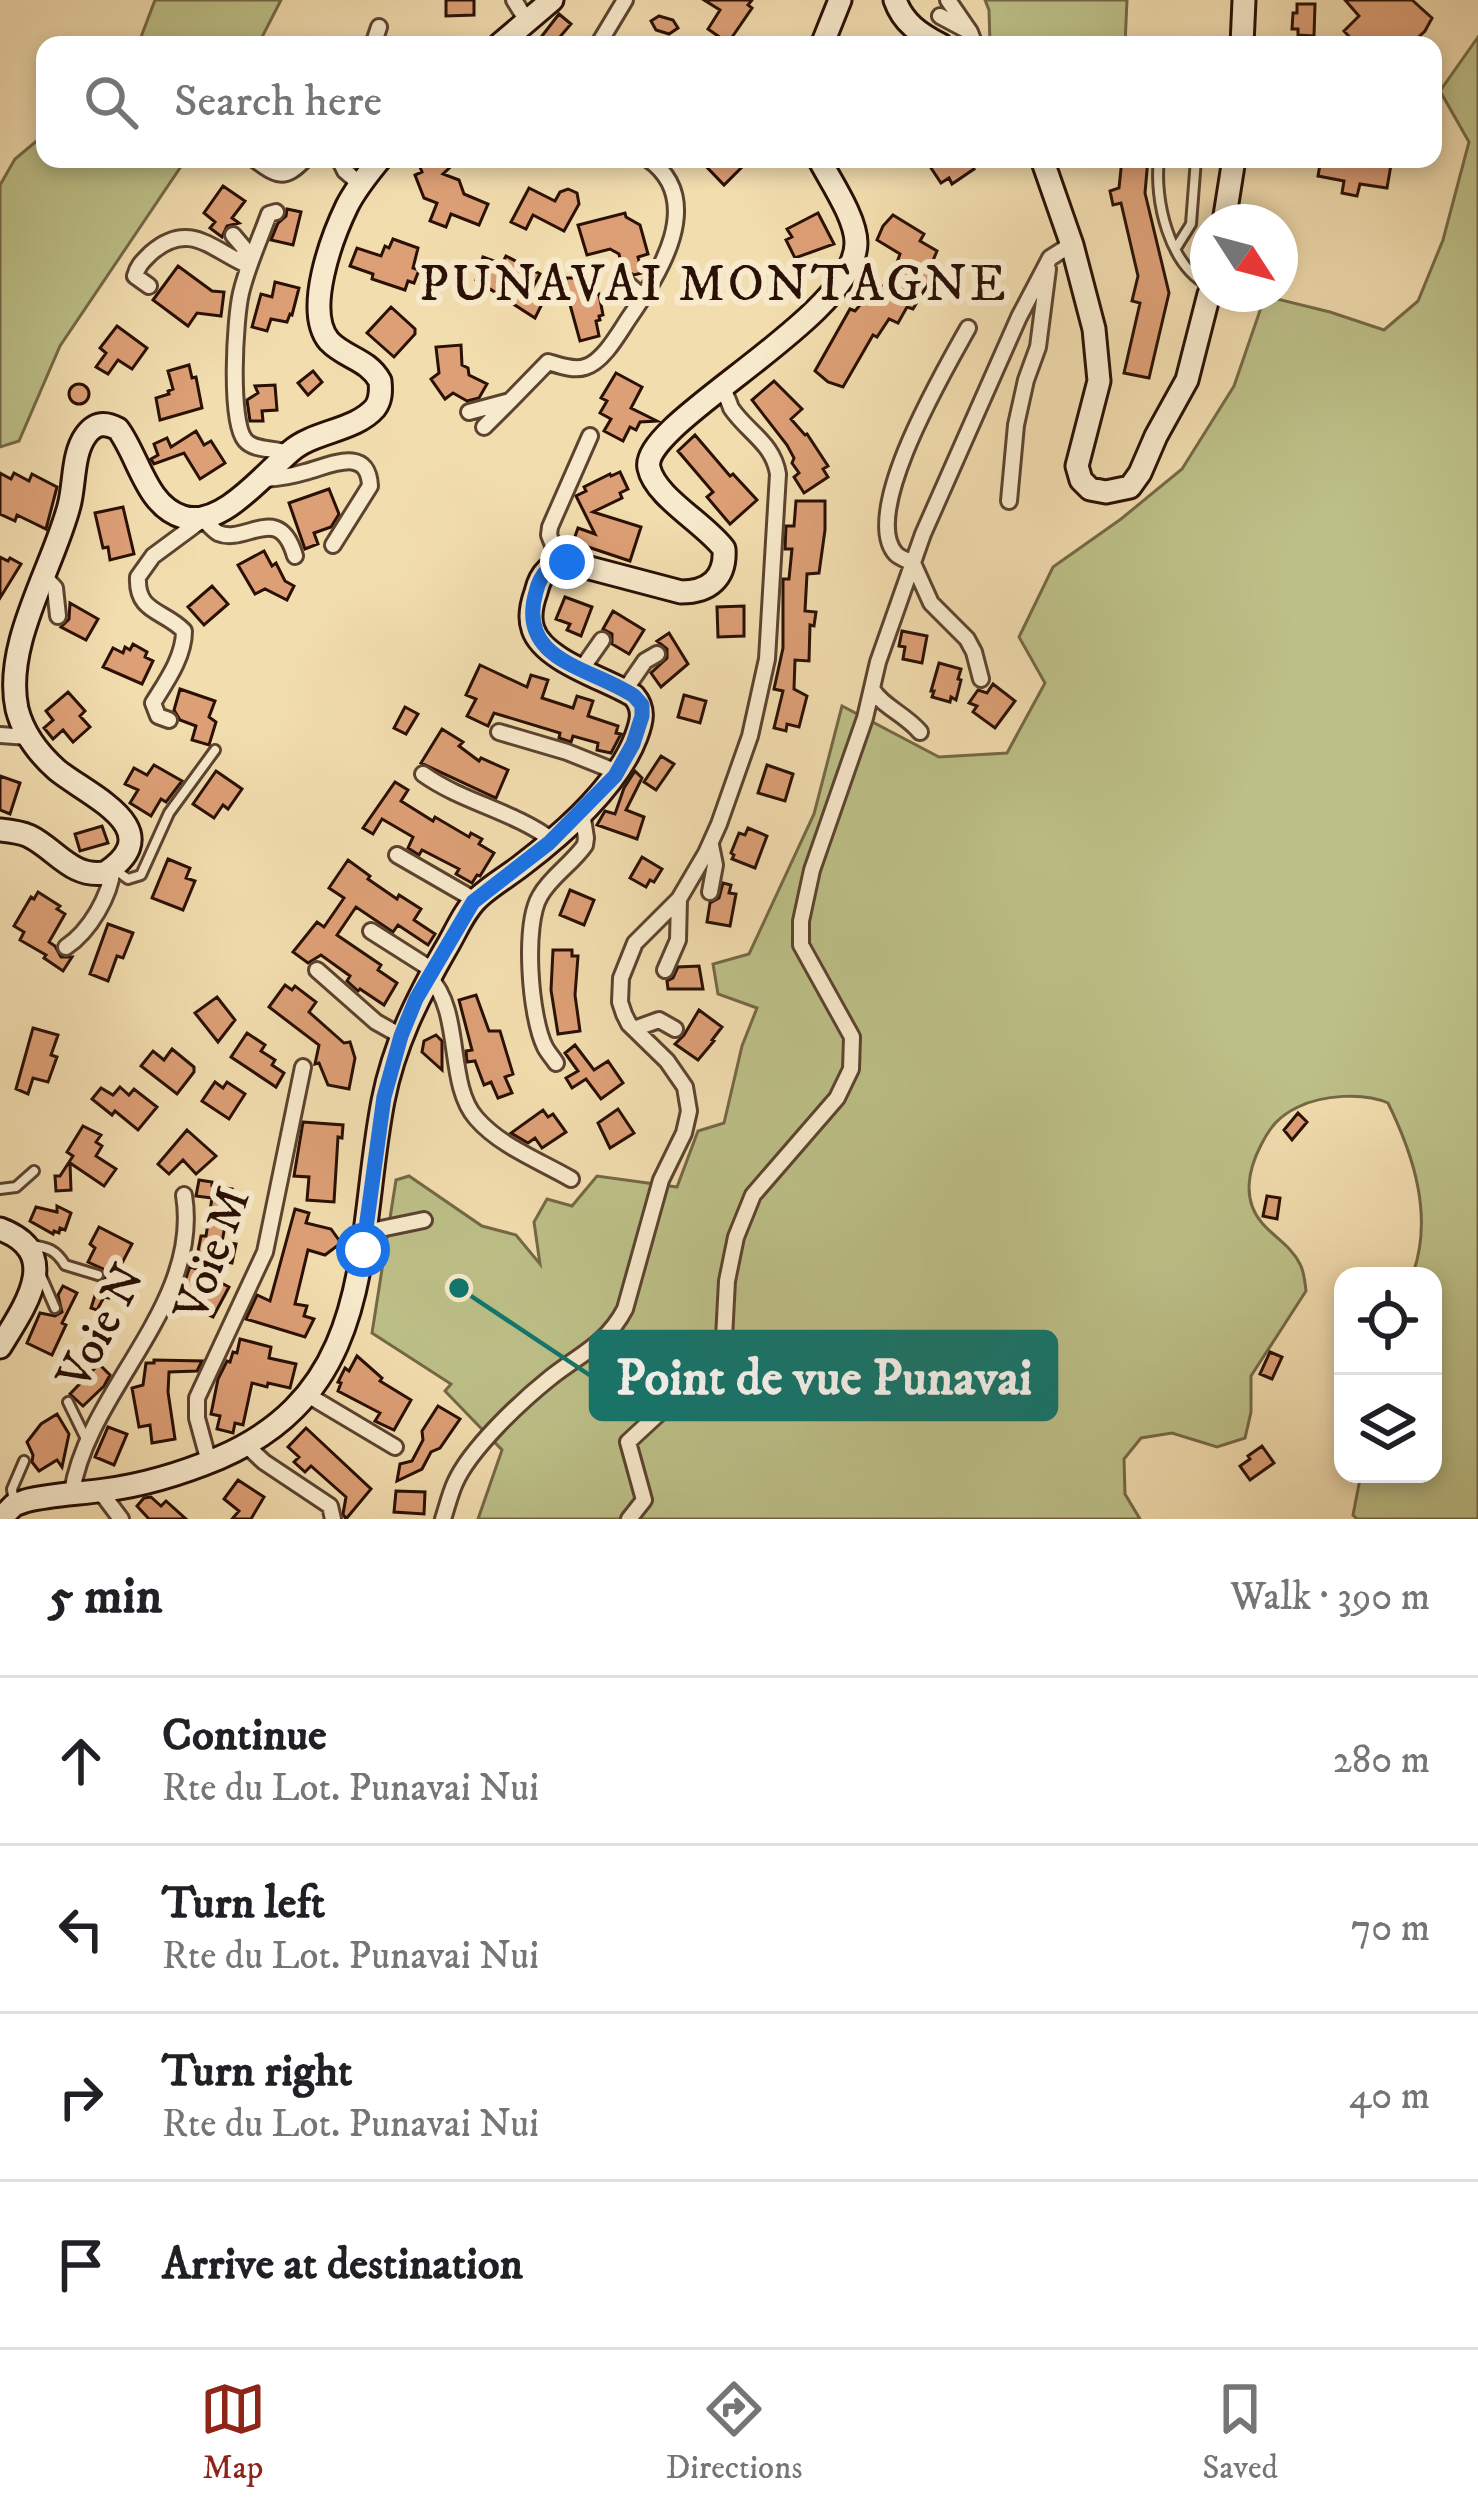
<!DOCTYPE html>
<meta charset="utf-8">
<style>
body{margin:0;font-family:"IM FELL DW Pica",serif;background:#f6f6f6;color:#202124}
.controls{position:absolute;right:36px;bottom:36px;display:grid;overflow:hidden;border-radius:24px;box-shadow:0 6px 18px #0003}
.controls button{width:108px;height:108px;display:grid;place-items:center;padding:0;border:0;border-bottom:3px solid #e0e0e0;background:#fff;color:#202124;font:60px sans-serif}
.compass{position:absolute;left:1190px;top:204px;width:108px;height:108px;border-radius:50%;background:#fff;box-shadow:0 6px 18px #0003;rotate:126deg}
.stop{position:absolute;width:36px;height:36px;margin:-27px;border:9px solid #1a73e8;border-radius:50%;background:#fff}
.stop.end{background:#1a73e8;border-color:#fff;box-shadow:0 3px 12px #0008}
.list{margin:0;padding:0;list-style:none}
h2{display:flex;justify-content:space-between;align-items:center;height:156px;margin:0;padding:0 48px;font-size:51px}
h2 small{font-size:39px;font-weight:400;color:#757577}
.list li{display:grid;grid-template-columns:78px 1fr auto;gap:36px;align-items:center;box-sizing:border-box;height:168px;padding:0 48px;border-top:3px solid #e0e0e0}
.list b{display:block;font-size:45px;white-space:nowrap}
.list p{margin:0;font-size:39px;white-space:nowrap;color:#757577}
.list em{font-size:39px;font-style:normal;color:#757577}
.icon{flex:none;width:66px;height:66px;fill:none;stroke:currentColor;stroke-width:2;stroke-linecap:round;stroke-linejoin:round}
.map{position:relative;flex:none;width:1478px;height:1519px;overflow:hidden}
.search{position:absolute;background:#fff;box-shadow:0 6px 18px #0003;left:36px;right:36px;top:36px;height:132px;display:flex;align-items:center;gap:30px;box-sizing:border-box;padding:0 42px;border-radius:24px;color:#757577;font-size:45px}
.sheet{height:828px;background:#fff}
nav{display:flex;justify-content:space-around;align-items:center;box-sizing:border-box;height:168px;border-top:3px solid #e0e0e0;background:#fff;font-size:33px;color:#757577}
nav a{display:grid;justify-items:center;gap:6px}
nav .on{color:#8f2418}
.map>svg:first-child{display:block}
.green{fill:#bdc088;stroke:#746846;stroke-width:3}
.building{fill:#dd9f76;stroke:#2a1005;stroke-width:3}
.lines{fill:none;stroke-linecap:round;stroke-linejoin:round}
.service-casing{stroke:#5c4330;stroke-width:14}
.minor-casing{stroke:#5c4330;stroke-width:20}
.secondary-casing{stroke:#2a1005;stroke-width:27}
.service{stroke:#f7e9cb;stroke-width:8}
.minor{stroke:#f7e9cb;stroke-width:14}
.secondary{stroke:#f7e9cb;stroke-width:21}
.route{stroke:#1a73e8;stroke-width:15}
.labels{text-anchor:middle;dominant-baseline:central;stroke-width:12;stroke-linejoin:round;paint-order:stroke}
.street-label{font-size:48px;fill:#2a1005;stroke:#f7e9cb}
.neighbourhood-label{font-size:51px;letter-spacing:3px;fill:#2a1005;stroke:#f7e9cb}
.leader{fill:none;stroke:#0f766e;stroke-width:4.5}
.callout-dot{fill:#0f766e;stroke:#f7e9cb;stroke-width:4.5}
.callout{fill:#0f766e;stroke:#0f766e;stroke-width:4.5}
.callout-label{font-size:51px;text-anchor:middle;font-weight:bold;fill:#fff}
</style>
<div class="map">
<svg width="1478" height="1519" viewBox="0 0 1478 1519">
<rect width="100%" height="100%" fill="#f2ddaf"/>
<filter id="stains"><feTurbulence type="fractalNoise" baseFrequency=".00167" numOctaves="4"/><feColorMatrix values="0 0 0 0 .2 0 0 0 0 .09 0 0 0 0 .02 0 0 0 .5 -.17"/></filter>
<radialGradient id="worn" r=".72"><stop offset=".6" stop-color="#630" stop-opacity="0"/><stop offset="1" stop-color="#630" stop-opacity=".3"/></radialGradient>
<path class="green" d="M155 0H281L258 45H134L141 37Z
M985 0H1127L1125 45H990L989 10Z
M1478 37V1519H1357L1353 1515 1361 1474H1433V1276H1412C1434 1218 1414 1156 1388 1103 1364 1092 1322 1095 1298 1107 1279 1116 1270 1127 1261 1145 1248 1170 1242 1200 1262 1223 1274 1237 1292 1247 1300 1264 1304 1271 1305 1282 1306 1291L1251 1376V1412L1245 1438 1217 1447 1172 1433 1141 1438 1124 1459 1125 1494 1140 1519H478L502 1450 445 1391 451 1384 372 1333 396 1180 409 1176 482 1226 516 1235 540 1264 534 1222 547 1199 572 1206 597 1176 677 1187 698 1131 724 1123 742 1046 757 1008 718 994 713 964 749 954 814 814 842 706 939 757 1007 753 1045 683 1019 637 1053 567 1121 519 1182 469 1234 386 1265 296 1330 312 1384 330 1418 301 1443 240 1469 142 1440 91Z
M45 134V159H186L60 346 19 441 0 447V185L15 159Z"/>
<path class="building" d="M446 0H474V15L446 16Z
M704 0H752L748 5 752 8 728 43 708 29 720 10Z
M1345 0H1412L1432 18 1425 31 1410 45H1357L1344 31 1359 16Z
M1297 4H1315L1314 36 1298 35V29H1292L1293 13H1297Z
M559 14 571 24 553 45H535Z
M659 16 673 20 678 28 669 34 656 30 651 21Z
M440 159H459L443 174 459 180 464 194 488 204 479 225 451 214 446 227 430 221 437 203 424 198 415 175 422 172 420 167Z
M699 159H750L724 185Z
M938 159H967L974 169 952 184 949 178 941 183 929 165Z
M1122 159H1148L1145 193 1169 293 1149 378 1124 373 1140 303 1132 301 1138 276 1121 203 1113 205 1110 191 1119 188Z
M1321 159H1392L1387 188 1360 184 1357 196 1342 193 1344 181 1318 176Z
M223 186 245 201 232 218 239 223 227 226 222 237 210 228 215 222 204 213Z
M529 188 555 201 560 192 568 189 577 193 579 204 564 231 533 215 526 229 511 222Z
M287 209 301 212 293 245 271 240 278 223 286 216Z
M625 213 626 217 640 225 648 254 638 257 642 273 634 275 622 268 619 254 610 249 587 255 578 225Z
M818 213 834 244 795 258 786 240 792 237 787 229Z
M893 215 924 234 920 241 937 251 929 270 934 274 913 309 907 307 898 323 889 319 877 337 873 335 843 387 828 382 815 371 850 309 855 311 871 292 878 295 896 265 900 254 877 240 883 226Z
M393 239 418 248 413 268 419 270 414 283 408 281 405 290 372 279 373 274 350 266 357 248 381 256 385 246 389 248Z
M506 256 540 274 529 295 543 302 535 318 476 280 483 257 502 264Z
M178 266 212 291 224 292 221 316 197 313 188 326 153 300Z
M567 278H575L581 283 586 282 589 296 599 294 603 315 599 316 600 320 596 321 599 336 580 341 564 283Z
M275 282 299 288 292 315 290 314 287 322 271 319 267 331 252 327 261 294 272 297Z
M391 307 415 329V334L394 357 367 333Z
M117 326 147 348 132 369 118 360 108 374 96 367 106 353 100 348Z
M461 345 462 365 468 368 469 375 487 384 479 398 467 401 453 393 445 399 431 379 439 373 436 347Z
M189 365 192 378 196 377 202 408 160 420 156 398 169 394 168 391 173 389 168 371Z
M313 371 322 382 308 395 298 383Z
M616 373 642 387 631 408 657 421 640 422 636 430 630 427 623 441 604 431 611 419 600 413 607 401 601 398Z
M774 381 802 409 791 419 805 435 807 434 828 466 823 469 828 477 804 493 794 477 799 473 792 463 794 458 787 445 752 400Z
M69 394a10 10 0 1 1 20 0a10 10 0 1 1-20 0Z
M275 385 277 410 262 411 263 421H250L247 400 258 393 255 386Z
M196 431 204 445 211 441 225 463 200 479 184 453 154 464 151 459 158 455 154 444 167 438 171 447Z
M695 435 730 476 733 474 757 500 730 524 707 497 713 492 678 451Z
M620 472 628 489 620 493 622 498 593 512 641 527 630 561 573 542 578 528 595 534 576 496 586 491 584 487 610 474 611 476Z
M0 473 11 479 14 473 29 481 32 474 57 487 46 529 17 515 15 521 0 514Z
M329 489 339 514 331 527 314 533 318 544 305 549 289 503Z
M796 501H825V530L819 573 807 574 805 611 816 612 814 626 810 625 809 661 795 660 794 689 807 696 799 727 787 724 786 731 774 728 783 691 774 689 783 648V579H789L792 549H785L786 526H794Z
M123 507 134 554 110 560 108 547 103 548 95 513Z
M264 551 272 566 276 563 285 581 294 586 287 600 265 589 255 594 238 565Z
M0 557 8 561 10 558 21 564 0 598Z
M212 586 228 604 204 625 188 607Z
M565 597 592 607 581 636 567 630 570 624 556 619Z
M70 603 98 619 86 640 61 627 69 619Z
M744 606V636L718 637 717 607Z
M613 611 644 630 629 654 612 644V634L603 629Z
M902 631 927 636 922 663 903 659 905 647 899 646Z
M669 633 688 664 661 687 651 673 667 658V649L657 641Z
M133 644 147 652 145 657 153 661 142 684 103 667 113 648 123 653 125 647 130 650Z
M939 663 961 669 958 679 961 680 956 700 951 697 950 702 932 697 934 691H931Z
M480 665 527 687 531 675 548 680 542 698 573 708 577 696 593 701 588 716 618 726 616 733 621 734 611 753 597 750 598 743 573 736 571 742 559 738 560 733 494 713 488 726 467 716 476 699 466 695Z
M993 684 1015 701 995 728 973 712 977 706 969 703 978 690 987 693Z
M180 689 215 701 209 717 216 722 209 745 192 740 196 726 180 720 174 710Z
M68 692 85 711 80 716 90 727 73 742 63 730 53 739 44 728 53 720 46 711Z
M684 695 706 701 700 723 678 717Z
M405 707 418 714 406 734 394 728Z
M442 729 463 742 459 746 479 761 481 758 508 770 496 798 421 763Z
M661 756 674 764 656 790 644 782Z
M154 765 182 781 166 802 161 799 151 816 130 803 138 790 125 784 134 768 147 775Z
M767 765 793 774 785 801 758 793Z
M216 771 242 789 228 809 223 805 214 818 193 804Z
M635 771 642 778 626 810 644 817 637 839 597 825 605 811 615 814 624 788Z
M0 776 20 783 10 814 0 810Z
M395 782 408 790 401 801 433 821 435 817 469 837 471 833 482 839 479 844 494 853 480 876 477 875 472 883 456 874 459 869 422 850 419 855 408 848 413 837 382 819 373 834 363 828Z
M102 826 108 843 80 851 75 834Z
M748 828 767 836 755 868 732 859 734 855 731 853 739 833 745 835Z
M642 857 662 869 654 882 650 880 646 887 630 878Z
M168 859 190 868 186 878 195 881 183 910 152 898Z
M348 860 370 876 368 879 397 899 399 895 421 909 414 920 435 934 428 945 398 925 393 932 356 907 337 935 381 965 378 970 397 983 384 1005 360 989 358 991 347 981 350 976 321 955 308 963 293 952 317 922 324 927 344 898 329 888Z
M723 883 731 885 729 893 736 894 730 926 707 922 710 903 719 898Z
M570 890 594 900 584 925 560 915Z
M38 892 60 906 57 909 65 914 49 942 55 946 61 957H72L63 971 44 958 46 955 20 940 24 932 14 926 31 897 34 899Z
M108 924 133 933 123 958 117 956 108 981 90 974Z
M553 950H572V956H578L575 995 580 1031 558 1034 551 990Z
M699 966 703 989H668L667 981 673 978 678 967Z
M285 985 292 990 295 986 316 1002 309 1012 344 1043 350 1042 355 1058 349 1089 328 1085 319 1063 315 1064 319 1045 269 1007Z
M476 995 489 1031H500L513 1074 505 1077 512 1093 498 1098 491 1082 484 1085 475 1061 467 1062 466 1051 472 1050 459 1000Z
M217 997 235 1020 218 1042 195 1013Z
M699 1010 722 1027 712 1040 714 1041 698 1060 675 1044 684 1035Z
M33 1028 58 1035 51 1055 57 1057 48 1082 33 1078 28 1094 16 1089Z
M247 1033 265 1045 261 1051 275 1060 272 1065 284 1073 276 1087 231 1057Z
M436 1035 442 1041V1070L422 1052 424 1041Z
M575 1045 594 1070 608 1061 623 1083 601 1099 586 1079 572 1088 566 1078 578 1071 565 1053Z
M172 1049 194 1067V1072L177 1094 141 1066 153 1051 164 1060Z
M215 1082 223 1088 227 1082 245 1094 229 1119 202 1101Z
M120 1087 129 1095 134 1089 157 1107 138 1130 115 1111 112 1115 92 1099 101 1088 113 1095Z
M618 1109 634 1133 610 1148 598 1123Z
M543 1110 548 1117 553 1114 566 1132 542 1148 535 1138 528 1143 511 1133Z
M1298 1113 1307 1122 1292 1140 1284 1130Z
M303 1122 343 1125 342 1138 338 1137 334 1202 307 1200 309 1177 294 1176Z
M83 1126 101 1135 96 1142 102 1146 96 1156 116 1169 104 1186 70 1163 71 1190 56 1191 55 1176H60L73 1156 67 1152Z
M187 1130 216 1156 196 1174 183 1160 169 1174 158 1164Z
M199 1180 212 1182V1186L232 1189 230 1198 241 1200 238 1217 227 1215 222 1242 236 1244 232 1263 197 1256 201 1236H206L212 1198 196 1196Z
M1267 1196 1280 1198 1277 1219 1263 1216Z
M57 1206 71 1213 65 1230 60 1228 59 1233 54 1231 53 1234 30 1221 36 1207 57 1212Z
M295 1209 309 1213 306 1223 331 1229 341 1243 325 1255 308 1250 295 1304 307 1306 304 1316 314 1319 305 1337 246 1319 257 1295 270 1301Z
M99 1227 132 1244 110 1286 113 1287 109 1298 104 1297 97 1310 91 1308 99 1283 104 1280 106 1274 103 1269 88 1262 95 1248 90 1244Z
M190 1266 229 1287 213 1317 203 1312 206 1305 194 1299 199 1289 182 1290Z
M63 1286 77 1293 62 1323 66 1325 52 1355 27 1343 40 1313 55 1316 62 1312 58 1295Z
M240 1339 271 1347 269 1358 296 1364 290 1388 268 1383 267 1387 252 1383 243 1425 235 1423 233 1433 217 1429 220 1416 211 1414 218 1379 227 1361 230 1362 233 1352 237 1353Z
M1270 1352 1282 1357 1272 1379 1260 1374Z
M357 1356 382 1378 380 1381 411 1400 394 1430 375 1421 380 1413 338 1391 341 1383 338 1382 345 1368 349 1371Z
M154 1360 202 1361 197 1371 169 1372 168 1392 175 1439 152 1443 150 1425 139 1427 132 1388 143 1385 146 1363H154Z
M99 1364 110 1375 104 1386 83 1406 70 1394Z
M438 1406 460 1419 440 1448 431 1452 422 1469 397 1481 400 1464 412 1461 423 1440 422 1431Z
M57 1414 69 1434 62 1467 57 1460 39 1471 32 1462 33 1455 27 1442 41 1424Z
M108 1427 127 1434 114 1465 95 1457Z
M306 1428 371 1489 346 1519 343 1514 346 1497 311 1466 305 1472 294 1462 299 1457 288 1447Z
M1262 1446 1274 1463 1250 1480 1240 1466 1250 1459 1248 1456Z
M238 1480 264 1497 251 1519H232L239 1511 224 1499Z
M396 1491 425 1492 424 1514 394 1512Z
M151 1497 161 1506 166 1501 186 1519H149L137 1506 144 1498Z"/>
<g class="lines">
<defs>
<path id="service" d="M1159 159C1154 200 1169 265 1208 285
M1176 248 1191 224 1196 159
M114 869 128 879 141 875 169 813 215 750
M0 1189 16 1187 34 1171
M32 1245C49 1248 56 1250 65 1265L98 1275
M39 1271 55 1308
M68 1402 86 1439
M14 1504 12 1489 24 1461"/>
<path id="minor" d="M514 0 527 21
M948 0 970 32
M940 16 970 32 975 45
M373 45 379 27
M598 45 625 0
M254 159C277 176 284 181 305 159
M339 159 345 171 360 184
M276 212 269 214C260 239 247 267 241 293 235 318 229 421 245 440 254 451 275 448 288 453
M233 235 244 248 247 271
M622 279 637 292 645 294
M149 286 135 276C138 265 143 261 151 253 189 220 211 249 247 265
M968 328C946 368 859 514 896 554 900 558 907 560 913 563L931 603 967 639 974 652 981 679
M469 412 510 401 548 362C558 365 574 371 585 367 603 362 619 333 629 318 659 275 707 200 648 159
M484 427 510 401
M265 479C279 478 292 476 305 472 329 466 368 445 370 486L333 545
M1009 501 1016 425 1026 380 1038 347 1048 269
M560 563 549 535 550 527 590 436
M44 576 55 588 58 616
M581 670 602 640
M872 689C883 707 905 714 920 732
M625 690 645 661 657 654
M169 720 158 716 153 703C166 682 184 657 184 631 164 610 136 613 138 577L153 556 203 519C207 523 213 530 218 533 246 545 279 501 295 556
M499 732 567 752 617 772
M0 735 28 737
M423 774C462 802 513 811 552 840
M397 855 475 900
M710 892 715 865 711 845
M371 931 434 971
M66 947C90 931 110 896 113 868
M317 970 376 1022 401 1036
M665 970 678 940 679 899
M429 977C463 1011 446 1084 476 1118 500 1146 540 1161 571 1179
M634 1029 659 1020 675 1029
M556 1063C553 1058 548 1053 545 1047 530 1017 523 925 540 896 551 876 572 864 585 845L586 838 582 812
M366 1232 424 1220
M306 1394 395 1447
M246 1445 264 1462 330 1506 333 1519
M209 1462 197 1418V1398L265 1252 303 1067
M100 1491 121 1519
M72 1492C88 1390 202 1305 184 1195
M443 1519C447 1507 450 1494 455 1483 470 1449 520 1402 550 1378 580 1354 606 1345 625 1309L661 1180 684 1133 689 1111 685 1087 667 1061 629 1024 624 1014 620 1002 621 978 635 943 679 899 706 853 719 824 750 736 767 659 778 474C773 443 748 433 731 408 731 407 724 390 723 389
M629 1519 644 1500 628 1442 709 1367 724 1338 727 1281 736 1237 753 1195 837 1098 851 1069 852 1037 801 945V921L812 870 865 718 878 662 923 534 1019 317 1050 258 1072 244"/>
<path id="secondary" d="M895 0C903 23 920 34 941 45
M499 45 552 0
M822 45 840 0
M1242 45 1244 0
M1042 159 1072 245 1094 329 1099 381 1077 466 1081 480 1090 489 1106 492 1130 487 1140 473 1156 436 1187 380 1209 294
M1224 222 1234 159
M0 830C10 831 20 832 29 836 56 849 71 878 105 873 172 829 87 795 57 770 39 754 23 733 17 709 3 644 53 568 69 506 75 484 72 454 86 435 95 423 105 422 118 429 139 457 146 506 183 517 221 529 265 473 291 451 314 431 355 431 375 408 381 400 381 391 380 381 368 359 345 358 329 341 304 311 332 237 347 206 356 188 368 174 380 159
M0 1229C64 1253 25 1306 0 1347
M0 1519 14 1505 25 1501C52 1494 78 1494 105 1490 144 1485 183 1473 219 1458 378 1390 356 1241 383 1101 394 1045 417 999 445 950 455 934 464 910 479 897 492 885 508 876 522 865 564 833 617 787 636 737 642 721 645 709 634 696 607 679 543 661 533 629 529 618 532 603 536 592 540 575 548 564 567 562L681 592C709 592 726 578 724 549 706 524 655 497 649 468 639 423 856 318 856 243 856 218 831 182 819 159"/>
</defs>
<use href="#service" class="service-casing"/>
<use href="#minor" class="minor-casing"/>
<use href="#secondary" class="secondary-casing"/>
<use href="#service" class="service"/>
<use href="#minor" class="minor"/>
<use href="#secondary" class="secondary"/>
</g>
<g class="lines">
<path class="route" d="M363 1250 384 1097 401 1036 416 999 473 902 549 843 615 776 633 744 642 716V705L634 696C590 667 516 661 536 592 540 575 549 564 567 562"/>
</g>
<g class="labels">
<g class="street-label">
<text transform="translate(213 1254) rotate(-70)">Voie M</text>
<text transform="translate(102 1327) rotate(-62)">Voie N</text>
</g>
<g class="neighbourhood-label">
<text x="714" y="285">PUNAVAI MONTAGNE</text>
</g>
</g>
<path class="leader" d="M459 1288L591 1376"/>
<circle class="callout-dot" cx="459" cy="1288" r="12"/>
<rect class="callout" x="591" y="1332" width="465" height="87" rx="12"/>
<g class="callout-label">
<text x="824" y="1394">Point de vue Punavai</text>
</g>
<rect width="100%" height="100%" filter="url(#stains)"/>
<rect width="100%" height="100%" fill="url(#worn)"/>
</svg>
<div class="controls">
<button><svg class="icon" aria-label="locate" viewBox="0 0 24 24"><circle cx="12" cy="12" r="6"/><path d="M12 2v4M12 18v4M2 12h4M18 12h4"/></svg></button>
<button><svg class="icon" aria-label="layers" viewBox="0 0 24 24"><path d="M12 4l9 5-9 5-9-5zM3 14l9 5 9-5"/></svg></button>
</div>
<svg class="compass" viewBox="-18 -18 36 36"><path d="M0-13l5 13h-10z" fill="#e53935"/><path d="M0 13l5-13h-10z" fill="#757577"/></svg>
<div class="stop" style="left:363px;top:1250px"></div>
<div class="stop end" style="left:567px;top:562px"></div>
<div class="search"><svg class="icon" aria-label="search" viewBox="0 0 24 24"><circle cx="10" cy="10" r="6"/><path d="M15 15l6 6"/></svg>Search here</div>
</div>
<section class="sheet">
<h2>5 min<small>Walk · 390 m</small></h2>
<ul class="list">
<li><svg class="icon" aria-label="ahead" viewBox="0 0 24 24"><path d="M12 20V5M6 11l6-6 6 6"/></svg><div><b>Continue</b><p>Rte du Lot. Punavai Nui</p></div><em>280 m</em></li>
<li><svg class="icon" aria-label="left" viewBox="0 0 24 24"><path d="M17 20v-9H6M10 6l-5 5 5 5"/></svg><div><b>Turn left</b><p>Rte du Lot. Punavai Nui</p></div><em>70 m</em></li>
<li><svg class="icon" aria-label="right" viewBox="0 0 24 24"><path d="M7 20v-9h11M14 6l5 5-5 5"/></svg><div><b>Turn right</b><p>Rte du Lot. Punavai Nui</p></div><em>40 m</em></li>
<li><svg class="icon" aria-label="arrive" viewBox="0 0 24 24"><path d="M6 21V4h12l-3 4 3 4H6"/></svg><div><b>Arrive at destination</b></div></li>
</ul>
</section>
<nav>
<a class="on"><svg class="icon" aria-label="map" viewBox="0 0 24 24"><path d="M3 6l6-2 6 2 6-2v14l-6 2-6-2-6 2zM9 4v14M15 6v14"/></svg>Map</a>
<a><svg class="icon" aria-label="directions" viewBox="0 0 24 24"><path d="M12 3l9 9-9 9-9-9zM9 14v-3h6M13 9l2 2-2 2"/></svg>Directions</a>
<a><svg class="icon" aria-label="saved" viewBox="0 0 24 24"><path d="M7 4h10v16l-5-4-5 4z"/></svg>Saved</a>
</nav>
